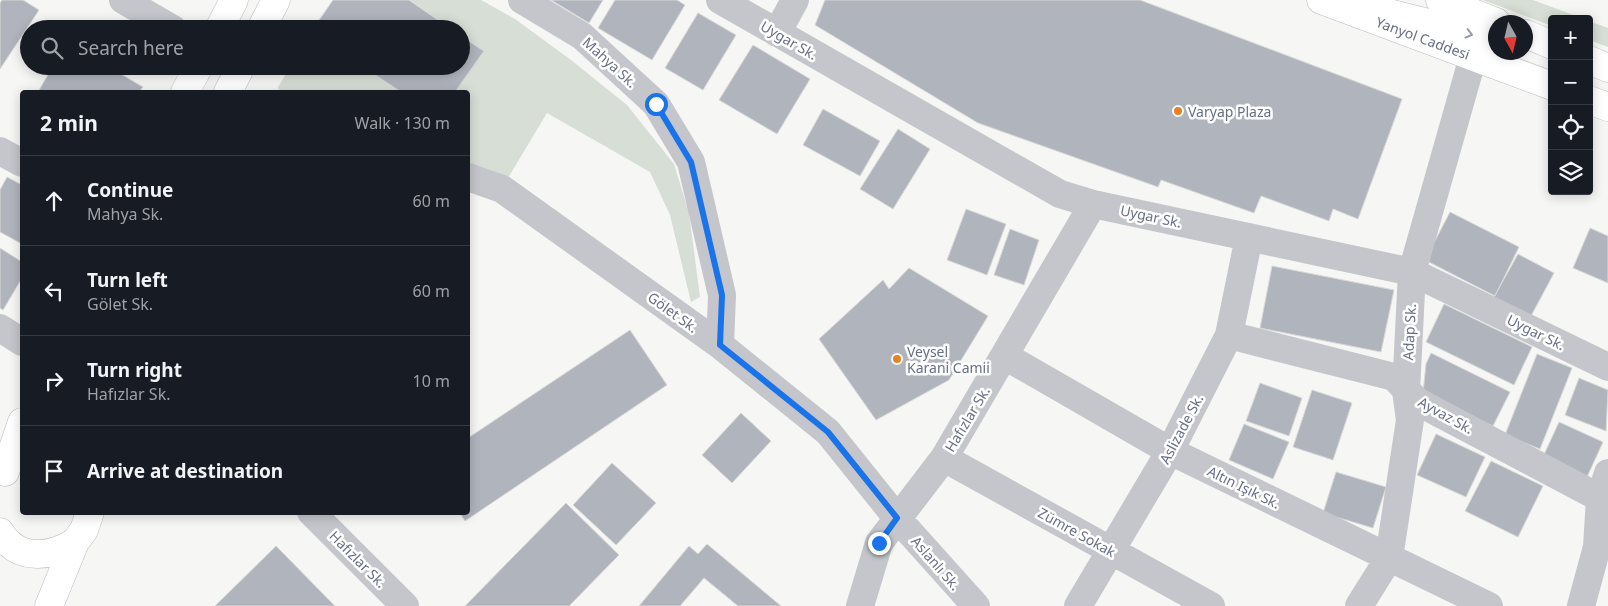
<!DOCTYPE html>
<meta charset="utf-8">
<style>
body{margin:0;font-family:"Noto Sans",sans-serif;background:#242831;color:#f1f3f6}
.controls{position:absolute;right:15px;top:15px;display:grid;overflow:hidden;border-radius:5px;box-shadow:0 2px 12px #0003}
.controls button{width:45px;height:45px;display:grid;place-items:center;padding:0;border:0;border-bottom:1px solid #363941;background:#171b24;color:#f1f3f6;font:25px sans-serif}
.compass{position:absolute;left:1488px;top:15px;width:45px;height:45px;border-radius:50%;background:#171b24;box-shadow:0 2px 12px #0003;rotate:172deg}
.stop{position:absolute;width:15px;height:15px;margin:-11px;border:4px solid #1a73e8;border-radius:50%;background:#fff}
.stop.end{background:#1a73e8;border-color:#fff;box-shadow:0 1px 5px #0008}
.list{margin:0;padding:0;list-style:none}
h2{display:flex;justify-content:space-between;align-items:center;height:65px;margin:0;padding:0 20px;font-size:21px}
h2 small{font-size:16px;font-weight:400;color:#9ea1a6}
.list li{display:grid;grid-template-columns:32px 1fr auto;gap:15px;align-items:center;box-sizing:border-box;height:90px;padding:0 20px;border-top:1px solid #363941}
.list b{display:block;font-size:19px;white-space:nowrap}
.list p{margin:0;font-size:16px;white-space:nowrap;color:#9ea1a6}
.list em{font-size:16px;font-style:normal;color:#9ea1a6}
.icon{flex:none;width:28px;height:28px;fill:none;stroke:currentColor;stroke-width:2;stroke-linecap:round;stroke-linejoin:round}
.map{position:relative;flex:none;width:1608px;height:606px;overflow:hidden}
.search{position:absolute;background:#171b24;box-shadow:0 2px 12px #0003;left:20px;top:20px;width:450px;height:55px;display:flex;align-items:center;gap:12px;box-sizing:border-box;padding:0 18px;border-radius:28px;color:#9ea1a6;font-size:19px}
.panel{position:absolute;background:#171b24;box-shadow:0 2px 12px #0003;left:20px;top:90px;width:450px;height:425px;border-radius:5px}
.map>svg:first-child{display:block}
.green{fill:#d6ded5}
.building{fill:#b0b4bc;stroke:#d8d8d6}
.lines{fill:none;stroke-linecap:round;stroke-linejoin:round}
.major-casing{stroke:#b9bbc0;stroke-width:29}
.highway-casing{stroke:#b9babe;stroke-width:29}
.minor{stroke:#c4c6cb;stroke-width:28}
.major{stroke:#fff;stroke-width:28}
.highway{stroke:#fff;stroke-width:28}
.oneway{stroke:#949aaa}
.route{stroke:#1a73e8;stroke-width:6}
.poi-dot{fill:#e58126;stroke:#fff;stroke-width:2}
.labels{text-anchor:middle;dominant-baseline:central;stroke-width:5;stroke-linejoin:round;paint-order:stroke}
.street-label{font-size:14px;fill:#666f85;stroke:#fff}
.poi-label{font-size:14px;fill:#666f85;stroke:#fff;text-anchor:start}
</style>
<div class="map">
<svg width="1608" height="606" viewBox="0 0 1608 606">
<rect width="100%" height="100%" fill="#f6f7f4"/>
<path class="green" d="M410 0H481L515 19 571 60 627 105 674 164 689 213 700 297 691 302 670 215 650 172 547 113 508 178 468 163V92H455L483 51 461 36V29H451Z
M1483 0H1533L1584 19H1552V26Z
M1589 21 1608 28V47L1589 40Z
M291 66H362L401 92H279L278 87Z"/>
<path class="building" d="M2 0H23L39 10 0 69V3Z
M333 0H409L451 29H313Z
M551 0H603L589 23Z
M615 0H677L685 5 652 60 598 28Z
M825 0H1140L1402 99 1358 219 1333 209 1329 221 1261 196 1254 213 1161 180 1158 187 978 123 815 25Z
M698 13 736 35 703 90 665 68Z
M461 36 484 51 455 92H401L362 66H461Z
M753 45 810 79 777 134 719 100Z
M53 66H107L143 87 139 92H38Z
M823 109 880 141 860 176 803 145Z
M898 129 930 149 893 209 860 189Z
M7 177 22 185V244L0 232V190Z
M966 209 1006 224 987 275 947 260Z
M1450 212 1519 247 1495 296 1425 260Z
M1590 228 1608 236V283L1573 268Z
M1010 229 1039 240 1024 285 994 275Z
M0 248 22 262V278L3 310 0 308Z
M1518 254 1554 273 1531 316 1494 297Z
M1272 266 1394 290 1381 352 1260 328Z
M909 268 988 316 949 380 876 420 819 339 883 280 889 289Z
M1444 304 1532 347 1514 385 1426 342Z
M630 330 667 385 465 521 459 512H468V438Z
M1431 353 1510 392 1493 426 1423 393 1426 364Z
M1537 354 1572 368 1540 449 1505 435Z
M1579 378 1608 390 1606 431 1565 415Z
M1260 383 1302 398 1289 436 1246 421Z
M1312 390 1352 403 1333 460 1293 447Z
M741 413 771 441 732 483 702 455Z
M1559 422 1603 442 1587 477 1543 457Z
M1244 424 1289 442 1273 479 1229 460Z
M1436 434 1485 457 1466 497 1417 475Z
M1491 461 1543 486 1518 537 1465 511Z
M612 463 656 503 616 545 573 505Z
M1336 472 1386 487 1373 528 1323 513Z
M566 503 619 555 569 606H465Z
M707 544 781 606H738L704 578 680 606H639L689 546 698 554Z
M276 546 335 606H215Z"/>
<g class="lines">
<defs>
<path id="major" d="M1321 0 1552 86
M219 29 234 0
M261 29 276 0
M185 92 199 66
M228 92 241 66
M1589 100 1608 107
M5 472 22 422
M0 532C17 561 50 558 75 542
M49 606 75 542 84 530 90 512"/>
<path id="highway" d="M1337 0 1496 40
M1440 0 1496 22
M1526 34 1552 45
M1589 60 1608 68"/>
</defs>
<use href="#major" class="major-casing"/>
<use href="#highway" class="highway-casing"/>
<path class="minor" d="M123 0 173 29
M522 0 582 36 656 104 691 162 722 295 720 345
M720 0 1060 194 1093 204 1412 272 1608 367
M777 33 795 0
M0 151 22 163
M468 177 502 189 720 345 828 432 897 518 976 606
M0 328 22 342
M1229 335 1394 377 1418 402 1600 498
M1005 356 1170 451 1489 606
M944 458 1211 606
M311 512 405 606
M860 606 879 543 944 458 1093 204
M1078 606 1170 451 1229 335 1249 237
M1359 606 1389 558 1410 420 1406 391 1412 272 1473 57
M1581 606 1597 547 1600 498 1608 473"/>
<use href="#major" class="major"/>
<use href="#highway" class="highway"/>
</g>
<defs><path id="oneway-chevron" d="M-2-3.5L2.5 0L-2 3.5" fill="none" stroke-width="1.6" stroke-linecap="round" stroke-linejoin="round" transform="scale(1.25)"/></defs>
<use class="oneway" href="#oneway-chevron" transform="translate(1469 34) rotate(14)"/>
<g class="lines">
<path class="route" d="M656 104 691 162 722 295 720 345 828 432 897 518 879 543"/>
</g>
<g class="poi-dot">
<circle cx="1178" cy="111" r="5"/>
<circle cx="897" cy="359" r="5"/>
</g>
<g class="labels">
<g class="street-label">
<text transform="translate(1423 38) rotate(20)">Yanyol Caddesi</text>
<text transform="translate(789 40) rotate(30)">Uygar Sk.</text>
<text transform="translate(610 62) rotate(42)">Mahya Sk.</text>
<text transform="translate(1151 216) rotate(12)">Uygar Sk.</text>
<text transform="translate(673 312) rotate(36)">Gölet Sk.</text>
<text transform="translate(1409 332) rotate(-87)">Adap Sk.</text>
<text transform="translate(1536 332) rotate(26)">Uygar Sk.</text>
<text transform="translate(1446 415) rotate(29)">Ayvaz Sk.</text>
<text transform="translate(967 419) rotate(-59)">Hafızlar Sk.</text>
<text transform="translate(1181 429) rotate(-62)">Aslizade Sk.</text>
<text transform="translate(1244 487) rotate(26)">Altın Işık Sk.</text>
<text transform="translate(1077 532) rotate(29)">Zümre Sokak</text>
<text transform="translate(358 559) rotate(45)">Hafızlar Sk.</text>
<text transform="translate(936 563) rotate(49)">Aslanlı Sk.</text>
</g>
<g class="poi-label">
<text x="1188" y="111">Varyap Plaza</text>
<text x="907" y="351">Veysel<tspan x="907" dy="16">Karani Camii</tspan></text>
</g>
</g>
</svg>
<div class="controls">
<button>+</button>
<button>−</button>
<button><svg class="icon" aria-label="locate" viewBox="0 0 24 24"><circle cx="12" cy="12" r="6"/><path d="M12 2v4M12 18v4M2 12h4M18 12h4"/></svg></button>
<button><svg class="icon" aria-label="layers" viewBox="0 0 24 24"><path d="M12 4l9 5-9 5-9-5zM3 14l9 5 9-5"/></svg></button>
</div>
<svg class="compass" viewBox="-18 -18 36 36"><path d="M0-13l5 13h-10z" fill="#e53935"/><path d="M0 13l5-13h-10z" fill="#9ea1a6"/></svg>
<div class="stop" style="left:656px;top:104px"></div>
<div class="stop end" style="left:879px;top:543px"></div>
<div class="search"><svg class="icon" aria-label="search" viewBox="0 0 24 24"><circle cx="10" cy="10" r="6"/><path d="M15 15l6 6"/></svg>Search here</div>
<section class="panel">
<h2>2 min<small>Walk · 130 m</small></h2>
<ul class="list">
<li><svg class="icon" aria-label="ahead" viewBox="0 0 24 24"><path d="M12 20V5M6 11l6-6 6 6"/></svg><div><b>Continue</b><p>Mahya Sk.</p></div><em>60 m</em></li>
<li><svg class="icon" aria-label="left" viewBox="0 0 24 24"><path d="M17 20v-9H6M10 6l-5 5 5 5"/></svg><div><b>Turn left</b><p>Gölet Sk.</p></div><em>60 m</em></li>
<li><svg class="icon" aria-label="right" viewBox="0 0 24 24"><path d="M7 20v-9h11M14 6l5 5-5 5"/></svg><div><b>Turn right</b><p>Hafızlar Sk.</p></div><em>10 m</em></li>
<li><svg class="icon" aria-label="arrive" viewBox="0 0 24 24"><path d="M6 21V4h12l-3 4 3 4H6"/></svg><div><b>Arrive at destination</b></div></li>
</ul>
</section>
</div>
